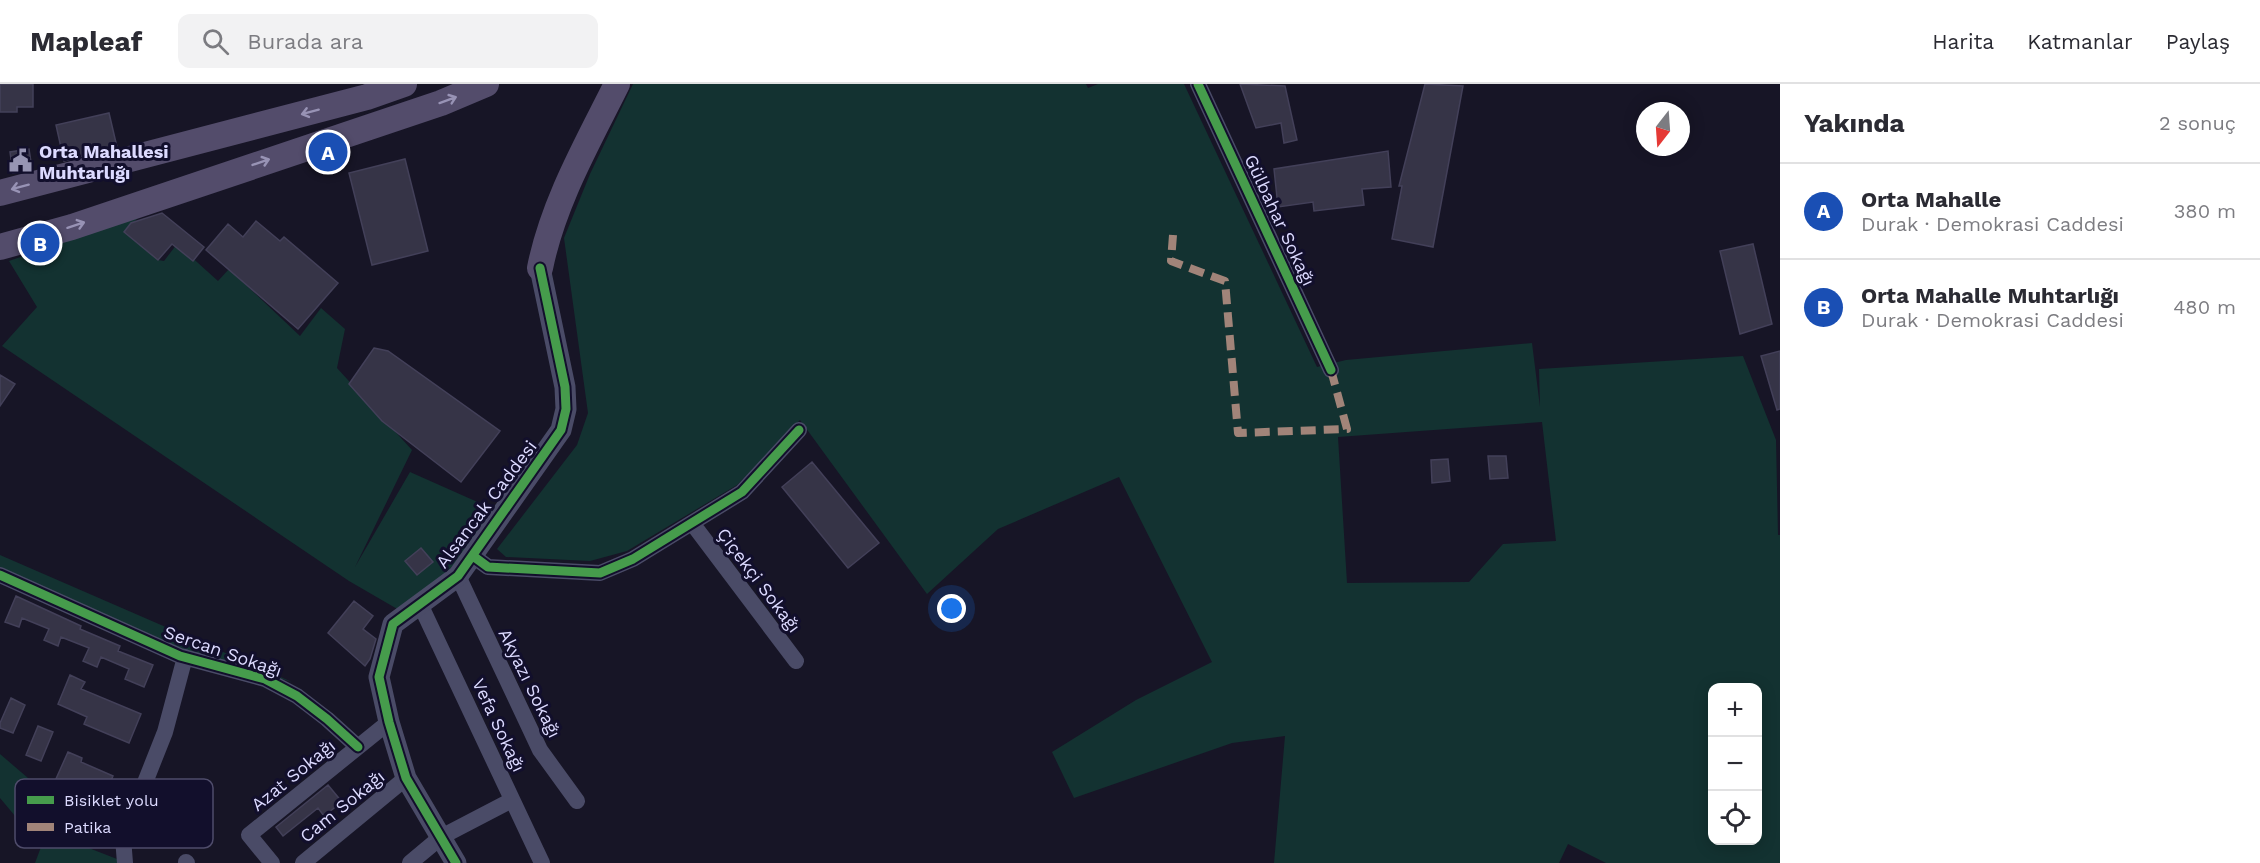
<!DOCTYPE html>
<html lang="tr">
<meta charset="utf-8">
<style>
body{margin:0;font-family:"Work Sans",sans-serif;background:#f2f2f3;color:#2b2b33}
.controls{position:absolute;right:18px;bottom:18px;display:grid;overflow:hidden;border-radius:12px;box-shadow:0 3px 15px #0003}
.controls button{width:54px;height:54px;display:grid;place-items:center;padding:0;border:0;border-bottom:2px solid #e1e1e2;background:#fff;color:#2b2b33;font:30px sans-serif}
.compass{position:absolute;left:1636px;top:18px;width:54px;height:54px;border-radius:50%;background:#fff;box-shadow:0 3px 15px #0003;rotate:197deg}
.you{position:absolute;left:952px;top:525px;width:21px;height:21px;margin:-15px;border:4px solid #fff;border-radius:50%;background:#1a73e8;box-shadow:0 0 0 9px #1a73e833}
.badge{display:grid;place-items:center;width:39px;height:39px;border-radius:50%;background:#5c5b6d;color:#fff;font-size:20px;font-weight:700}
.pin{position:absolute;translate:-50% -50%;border:3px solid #fff;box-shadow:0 2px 6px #0006}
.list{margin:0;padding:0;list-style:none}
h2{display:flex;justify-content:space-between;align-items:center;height:78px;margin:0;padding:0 24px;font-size:26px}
h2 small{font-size:20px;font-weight:400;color:#7c7c81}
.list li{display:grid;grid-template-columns:39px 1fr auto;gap:18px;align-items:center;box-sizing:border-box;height:96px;padding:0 24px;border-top:2px solid #e1e1e2}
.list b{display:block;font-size:22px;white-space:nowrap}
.list p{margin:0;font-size:20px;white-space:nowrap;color:#7c7c81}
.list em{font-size:20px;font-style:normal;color:#7c7c81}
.icon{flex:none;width:33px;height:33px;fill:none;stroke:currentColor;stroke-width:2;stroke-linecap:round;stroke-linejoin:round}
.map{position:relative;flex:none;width:1780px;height:779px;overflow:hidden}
header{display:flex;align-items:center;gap:36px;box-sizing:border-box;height:84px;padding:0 30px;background:#fff;border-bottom:2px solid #e1e1e2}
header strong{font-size:28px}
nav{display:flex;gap:33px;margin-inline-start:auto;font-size:21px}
.search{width:420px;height:54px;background:#f2f2f3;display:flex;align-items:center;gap:15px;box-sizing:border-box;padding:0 21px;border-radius:12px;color:#7c7c81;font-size:22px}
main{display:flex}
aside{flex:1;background:#fff}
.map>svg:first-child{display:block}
.green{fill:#133231;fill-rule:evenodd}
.building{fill:#363447;stroke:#434059;stroke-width:1.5}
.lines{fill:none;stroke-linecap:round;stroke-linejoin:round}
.minor{stroke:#4a4b67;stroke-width:16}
.tertiary{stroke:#4a4b67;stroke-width:21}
.primary{stroke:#534c6b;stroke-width:26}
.quiet{stroke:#a18479;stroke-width:8;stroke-dasharray:15 8;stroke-linecap:butt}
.cycleway-casing{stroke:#120f2c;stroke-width:13}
.cycleway{stroke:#469c4c;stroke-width:9}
.oneway{stroke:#9893b5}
.labels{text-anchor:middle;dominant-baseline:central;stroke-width:6;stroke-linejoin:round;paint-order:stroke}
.poi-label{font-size:18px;font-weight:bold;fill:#dcdaff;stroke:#120f2c;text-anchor:start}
.street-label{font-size:18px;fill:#dcdaff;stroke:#120f2c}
.key{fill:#120f2c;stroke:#4f4c6b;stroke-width:1.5}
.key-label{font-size:16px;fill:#dcdaff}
</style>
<header>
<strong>Mapleaf</strong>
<div class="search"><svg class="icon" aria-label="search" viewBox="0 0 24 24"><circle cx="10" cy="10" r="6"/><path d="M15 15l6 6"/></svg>Burada ara</div>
<nav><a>Harita</a><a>Katmanlar</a><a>Paylaş</a></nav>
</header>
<main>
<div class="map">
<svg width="1780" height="779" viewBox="0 0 1780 779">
<rect width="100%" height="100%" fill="#171526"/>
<path class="green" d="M633 0H1086L1088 4 1098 0H1184L1317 283 1346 276 1532 259 1540 323 1539 285 1743 272 1776 356 1778 451H1780V779H1606L1568 760 1559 779H1274L1285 652 1232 659 1074 714 1052 668 1136 616 1212 578 1119 393 998 445 927 510 800 336 737 401 627 467 590 477 506 473 497 465 577 361 588 329 564 154 590 90ZM1542 338 1556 457 1503 460 1469 498 1347 499 1338 353ZM1712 604H1758V756H1712Z
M142 130 124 148 158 176 164 177 177 160 218 197 229 185 300 252 321 224 345 245 337 284 412 366 355 483 410 388 500 428 451 488 399 526 349 497 2 262 37 223 9 177Z
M0 471 292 598 184 566 0 485Z
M0 670 49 712 45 722 81 761 117 775 118 779H35L41 763 0 714Z"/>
<path class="building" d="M0 0H33V23H17V28H0Z
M1240 0 1285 2 1297 56 1284 59 1281 39 1256 44Z
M1425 0 1463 2 1433 163 1392 155 1402 102H1399Z
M109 29 117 63 64 77 56 41Z
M29 65 32 85 13 89 10 68Z
M1388 67 1391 103 1362 105 1364 121 1314 127 1313 118 1278 123 1274 85Z
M405 75 428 167 372 181 349 89Z
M162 129 204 163 193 177 172 160 158 176 124 148 131 139Z
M256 137 280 157 284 153 338 199 298 245 206 166 228 140 243 153Z
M1753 160 1772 240 1740 250 1720 167Z
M374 264 388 267 500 347 461 398 382 337 349 300Z
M1780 267V325L1777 326 1761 272Z
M0 291 15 300 0 322Z
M1488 372H1506L1508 394 1490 395Z
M1448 375 1450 397 1432 399 1431 376Z
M812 378 879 459 848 484 782 403Z
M421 464 433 478 417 491 405 477Z
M16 512 81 542 80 545 120 562 118 567 153 581 144 603 125 595 129 585 101 573 97 583 83 577 89 564 61 553 58 562 44 556 49 545 22 534 19 543 5 538Z
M354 517 373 532 363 545 376 555 370 575 365 582 328 549Z
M70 591 85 598 81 605 141 630 129 659 84 640 87 633 58 620Z
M11 614 25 621 13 649 0 644V639Z
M38 642 53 648 41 677 26 671Z
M68 668 82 674 81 678 113 692 101 721 86 714 88 711 55 697Z
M328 701 342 718 324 732 318 724 283 752 276 743Z"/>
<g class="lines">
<path class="minor" d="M1198 0 1331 286
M692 439 796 577
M473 472 488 483 600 489 633 475 742 408 799 346
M0 491 180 572 265 595 297 612 327 635 358 663
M458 492 540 666 577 717
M420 520 542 779
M186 778 187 779
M125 779 123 754 165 648 185 573
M272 779 249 751 389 638
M303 779 406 694
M410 779 441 753 512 716"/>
<path class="tertiary" d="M456 779 406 694 389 638 379 593 393 540 458 492 561 346 566 325 565 303 540 184"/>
<path class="primary" d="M0 109 367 13 404 0
M0 163 72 143 441 19 486 0
M540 184C553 119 587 60 617 0"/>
<path class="quiet" d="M1173 151 1171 177 1225 197 1238 349 1347 345 1331 286"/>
<defs>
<path id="cycleway" d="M1198 0 1331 286
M473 472 488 483 600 489 633 475 742 408 799 346
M0 491 180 572 265 595 297 612 327 635 358 663
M456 779 406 694 389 638 379 593 393 540 458 492 561 346 566 325 565 303 540 184"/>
</defs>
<use href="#cycleway" class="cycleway-casing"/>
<use href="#cycleway" class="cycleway"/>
</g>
<defs><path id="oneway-shaft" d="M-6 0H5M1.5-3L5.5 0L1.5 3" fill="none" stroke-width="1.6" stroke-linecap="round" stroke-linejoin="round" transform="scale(1.5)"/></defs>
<g class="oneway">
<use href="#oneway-shaft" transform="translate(448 16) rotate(-20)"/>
<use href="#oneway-shaft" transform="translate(310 28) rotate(165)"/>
<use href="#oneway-shaft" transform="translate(261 78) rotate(-19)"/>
<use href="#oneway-shaft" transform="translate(20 103) rotate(165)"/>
<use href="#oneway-shaft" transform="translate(76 141) rotate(-18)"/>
</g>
<defs>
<symbol id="civic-bare" viewBox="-9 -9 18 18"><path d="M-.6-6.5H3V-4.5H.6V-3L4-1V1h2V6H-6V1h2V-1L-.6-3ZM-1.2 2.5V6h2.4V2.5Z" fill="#9795b3" stroke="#120f2c" stroke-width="2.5" paint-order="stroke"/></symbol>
</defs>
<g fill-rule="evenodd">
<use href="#civic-bare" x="4" y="60" width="33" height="33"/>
</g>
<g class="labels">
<g class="poi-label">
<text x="39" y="67">Orta Mahallesi<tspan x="39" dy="21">Muhtarlığı</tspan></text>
</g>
<g class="street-label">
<text transform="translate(1280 136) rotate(65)">Gülbahar Sokağı</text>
<text transform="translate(486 420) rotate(-53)">Alsancak Caddesi</text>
<text transform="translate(759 496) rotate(53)">Çiçekçi Sokağı</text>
<text transform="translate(223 567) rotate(19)">Sercan Sokağı</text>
<text transform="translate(530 599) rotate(64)">Akyazı Sokağı</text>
<text transform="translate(499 641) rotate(65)">Vefa Sokağı</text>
<text transform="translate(293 691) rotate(-39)">Azat Sokağı</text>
<text transform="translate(342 722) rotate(-39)">Cam Sokağı</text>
</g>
</g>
<rect x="15" y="695" width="198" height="69" rx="9" class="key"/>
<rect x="27" y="712" width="27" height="8" fill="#469c4c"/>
<rect x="27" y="739" width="27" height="8" fill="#a18479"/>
<g class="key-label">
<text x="64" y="722">Bisiklet yolu</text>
<text x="64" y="749">Patika</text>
</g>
</svg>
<div class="controls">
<button>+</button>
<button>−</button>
<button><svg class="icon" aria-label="locate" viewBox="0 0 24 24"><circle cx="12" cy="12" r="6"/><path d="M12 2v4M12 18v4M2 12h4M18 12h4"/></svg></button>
</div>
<svg class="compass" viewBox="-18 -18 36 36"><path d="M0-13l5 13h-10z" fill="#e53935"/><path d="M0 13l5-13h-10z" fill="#7c7c81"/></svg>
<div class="you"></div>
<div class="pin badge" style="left:328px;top:68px;background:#1a4fb4">A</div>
<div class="pin badge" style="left:40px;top:159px;background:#1a4fb4">B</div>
</div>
<aside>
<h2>Yakında<small>2 sonuç</small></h2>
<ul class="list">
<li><span class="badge" style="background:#1a4fb4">A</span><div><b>Orta Mahalle</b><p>Durak · Demokrasi Caddesi</p></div><em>380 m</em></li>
<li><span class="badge" style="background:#1a4fb4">B</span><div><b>Orta Mahalle Muhtarlığı</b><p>Durak · Demokrasi Caddesi</p></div><em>480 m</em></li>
</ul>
</aside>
</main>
